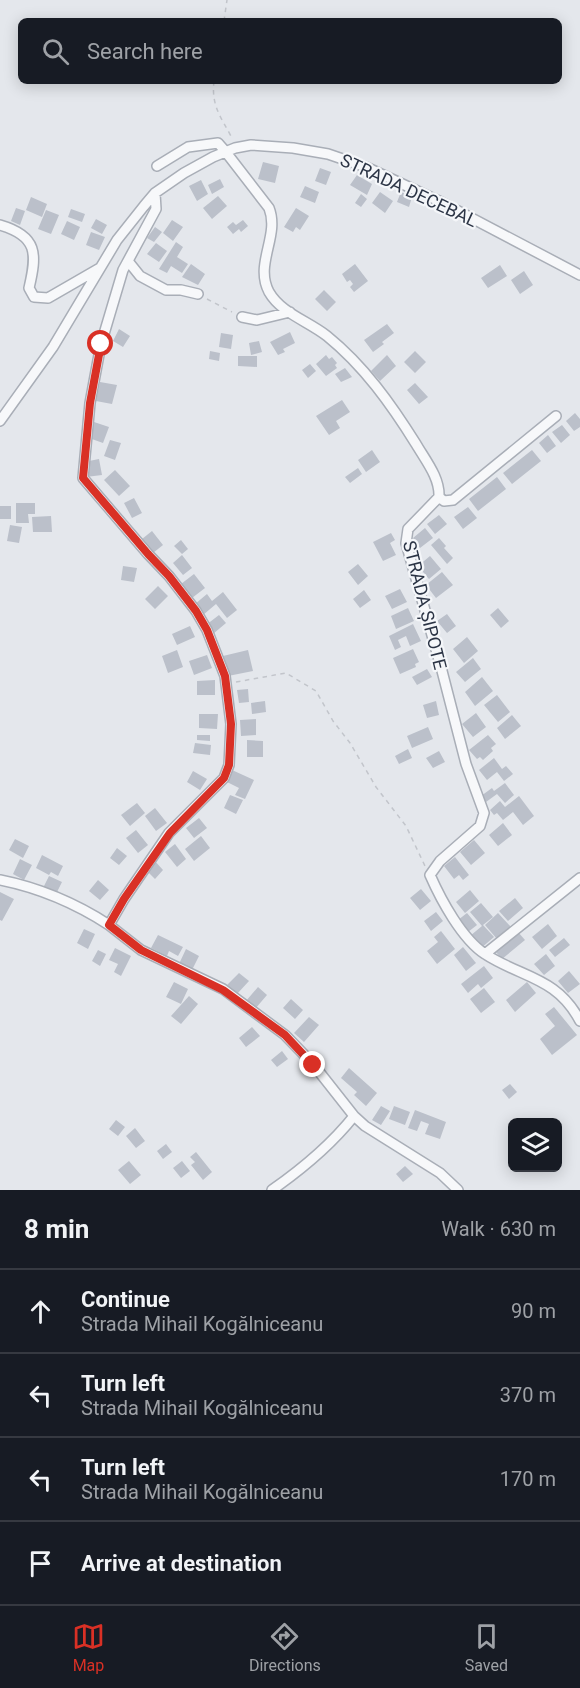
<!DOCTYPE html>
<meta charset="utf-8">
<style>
body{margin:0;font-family:Roboto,sans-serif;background:#242831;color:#f1f3f6}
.controls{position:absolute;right:18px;bottom:18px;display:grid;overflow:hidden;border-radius:9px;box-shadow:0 3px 15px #0003}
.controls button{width:54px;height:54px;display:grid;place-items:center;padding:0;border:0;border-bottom:2px solid #363941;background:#171b24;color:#f1f3f6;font:30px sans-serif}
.stop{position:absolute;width:18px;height:18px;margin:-14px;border:4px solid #d93025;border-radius:50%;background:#fff}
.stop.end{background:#d93025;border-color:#fff;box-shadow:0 2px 6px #0008}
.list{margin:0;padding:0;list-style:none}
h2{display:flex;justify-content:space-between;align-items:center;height:78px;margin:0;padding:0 24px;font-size:26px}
h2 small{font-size:20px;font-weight:400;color:#9ea1a6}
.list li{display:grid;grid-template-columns:39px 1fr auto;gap:18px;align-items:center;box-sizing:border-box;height:84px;padding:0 24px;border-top:2px solid #363941}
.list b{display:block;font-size:22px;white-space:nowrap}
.list p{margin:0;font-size:20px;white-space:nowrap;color:#9ea1a6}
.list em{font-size:20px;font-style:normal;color:#9ea1a6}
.icon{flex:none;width:33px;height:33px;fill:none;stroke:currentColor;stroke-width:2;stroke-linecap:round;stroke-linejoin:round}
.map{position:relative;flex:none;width:580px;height:1190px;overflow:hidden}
.search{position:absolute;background:#171b24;box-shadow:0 3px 15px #0003;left:18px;right:18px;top:18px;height:66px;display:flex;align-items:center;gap:15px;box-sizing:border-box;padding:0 21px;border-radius:9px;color:#9ea1a6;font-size:22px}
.sheet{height:414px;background:#171b24}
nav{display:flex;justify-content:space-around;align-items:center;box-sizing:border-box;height:84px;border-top:2px solid #363941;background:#171b24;font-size:16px;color:#9ea1a6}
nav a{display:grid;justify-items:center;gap:3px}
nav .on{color:#d93025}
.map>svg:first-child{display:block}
.building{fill:#bbc0ca}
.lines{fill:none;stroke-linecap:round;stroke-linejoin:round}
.street-casing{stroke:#a9aeb7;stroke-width:12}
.path{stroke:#c2c5cb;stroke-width:1.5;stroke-dasharray:4.5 4.5;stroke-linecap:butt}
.street{stroke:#f7f8fa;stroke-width:9}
.route{stroke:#d93025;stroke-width:8}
.labels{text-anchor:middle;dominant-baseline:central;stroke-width:4.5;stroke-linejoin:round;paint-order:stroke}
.street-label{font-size:18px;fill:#2b3445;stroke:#f4f6f9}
</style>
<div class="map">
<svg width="580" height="1190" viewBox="0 0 580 1190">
<rect width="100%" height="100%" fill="#e4e7ec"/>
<path class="building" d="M263 162 279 166 275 183 258 179Z
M320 168 331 172 326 185 315 181Z
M357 175 372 184 367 195 350 185Z
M220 179 224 187 212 194 208 185Z
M201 180 208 194 197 201 189 186Z
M305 186 319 192 315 203 300 197Z
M380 192 393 201 385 213 372 203Z
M401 192 412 197 409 207 397 202Z
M361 194 367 199 361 207 355 203Z
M218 196 227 206 212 219 203 208Z
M31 197 47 204 42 217 26 210Z
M16 208 25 211 20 225 11 221Z
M296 208 309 216 300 230 296 227 293 232 284 227Z
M71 209 85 214 82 222 68 217Z
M46 210 59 215 51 234 38 229Z
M96 219 107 225 102 234 91 228Z
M172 220 183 227 173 241 163 233Z
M243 220 248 226 241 232 239 229 233 234 227 227 233 222 236 225Z
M67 221 80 227 74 240 61 234Z
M155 227 162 232 154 242 147 238Z
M91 232 105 237 99 250 86 245Z
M176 242 183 247 177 257 188 264 182 273 171 266 167 273 159 269Z
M156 243 167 251 159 262 147 254Z
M191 264 205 274 198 285 182 277Z
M355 264 368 281 354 292 350 287 353 284 350 280 347 282 342 274Z
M500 265 507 276 488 288 481 278Z
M524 271 533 285 520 294 511 280Z
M324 290 336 302 327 311 315 299Z
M387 324 394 333 382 342 384 344 373 352 364 340Z
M119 329 130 336 123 347 113 341Z
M290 332 295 343 283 349 285 352 278 355 270 342Z
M221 333 233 335 231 349 219 347Z
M259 341 262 352 251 355 249 343Z
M210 351 220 353 219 361 209 359Z
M415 351 426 362 415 373 404 362Z
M326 355 329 359 332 357 337 363 335 365 337 368 326 376 316 364Z
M387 355 396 366 380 381 371 371Z
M238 356H257V367L238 366Z
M310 364 316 371 308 378 302 370Z
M345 368 352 377 341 382 335 374Z
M100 382 117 385 112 404 96 401Z
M415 383 428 397 419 404 407 390Z
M342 400 350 412 336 421 340 428 329 435 316 416Z
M575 413 580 419V427L574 431 566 421Z
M94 422 109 427 103 443 89 438Z
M562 425 570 435 561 443 552 432Z
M548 435 556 446 547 453 539 443Z
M110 440 121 443 115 460 104 456Z
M372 450 380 462 366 472 358 460Z
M532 450 541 461 512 484 503 473Z
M99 459 102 475 86 477 84 462Z
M358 468 362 474 350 483 345 477Z
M115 470 130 486 119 496 104 480Z
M497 477 506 489 478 511 469 499Z
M134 498 142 513 132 518 124 503Z
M16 503H35V514H28L29 523H16Z
M0 506H11V519H0Z
M468 507 477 518 463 529 454 517Z
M439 515 447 524 435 534 427 524Z
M51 516 52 532H33L32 517Z
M10 525 22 527 19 543 7 541Z
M425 528 433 538 420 548 413 538Z
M152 531 163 545 153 553 142 539Z
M391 533 395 540 390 543 396 555 383 561 373 542Z
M439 538 446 546 444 548 453 558 447 564 431 545Z
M181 540 188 549 182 554 174 546Z
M182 555 192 568 183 575 173 563Z
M430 556 441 569 429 579 418 566Z
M358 564 368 576 358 585 348 572Z
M123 566 137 568 134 582 121 580Z
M442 572 453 585 436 598 426 585Z
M194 574 205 588 192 598 181 584Z
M158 586 168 596 155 609 145 599Z
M400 589 407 602 392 609 385 596Z
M364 590 371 600 360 608 353 599Z
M223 592 237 610 227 618 216 604 203 615 195 604 207 594 212 601Z
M408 608 414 621 396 629 391 616Z
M498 608 509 621 501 628 490 615Z
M447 614 456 626 447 633 437 621Z
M219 615 226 623 213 634 206 625Z
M413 624 421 641 410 646 406 636 398 640 401 647 395 650 389 636Z
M190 626 195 637 177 645 172 634Z
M467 637 478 651 464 663 453 649Z
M413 649 419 662 415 664 416 667 400 674 393 658Z
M177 650 183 667 168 673 162 656Z
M248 650 253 671 228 676 223 656Z
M207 655 212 668 194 675 189 661Z
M473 658 481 669 465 682 456 672Z
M427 669 432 677 417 685 412 677Z
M482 677 493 691 475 706 465 692Z
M215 680V695H197V681Z
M248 689 249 702 239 703 237 690Z
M497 695 510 712 498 722 484 705Z
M265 701 266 712 252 714 251 703Z
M436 701 439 715 427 718 423 705Z
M476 713 486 727 473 737 462 724Z
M199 714H218L217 729 199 728Z
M512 715 521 726 505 739 497 728Z
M256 719V735L241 736 240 720Z
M428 727 433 739 412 748 407 736Z
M197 735H210V741L197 740Z
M488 735 496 744 491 748 493 751 483 760 480 757 477 759 469 750Z
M247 740 263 741V757H247Z
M195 743 211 745 210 755 193 753Z
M408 749 412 758 399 764 395 756Z
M439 751 445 762 433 768 426 758Z
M494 758 502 769 506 766 513 774 504 781 497 772 487 780 479 770Z
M232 770 254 780 245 799 235 795 239 788 227 782Z
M193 771 207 779 200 790 187 782Z
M505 783 514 795 505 803 497 794 486 802 481 796 492 788 494 791Z
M230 795 243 800 236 814 224 808Z
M519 796 534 816 523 825 513 812 503 820 497 813 494 815 490 810 500 801 505 807Z
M137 803 145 813 130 826 121 815Z
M155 808 167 823 156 831 145 816Z
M199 818 207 828 194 838 186 828Z
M503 823 512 835 498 846 489 835Z
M136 830 148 845 138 853 126 838Z
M201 836 210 848 194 861 185 849Z
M15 839 29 846 23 858 9 850Z
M474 840 485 853 471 865 460 852Z
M175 844 186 859 177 867 165 852Z
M117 848 127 856 119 865 110 858Z
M42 855 63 866 58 876 51 872 49 875 36 868Z
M455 857 469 875 463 880 459 875 454 879 444 866Z
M20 859 32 865 24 880 13 874Z
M154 860 163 870 155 879 145 869Z
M49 876 62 882 56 894 43 888Z
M98 880 109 890 100 900 89 891Z
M421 889 431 901 420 910 410 898Z
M470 890 479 901 465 913 456 902Z
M0 892 14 899 2 921 0 920Z
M515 898 523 908 508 921 499 911Z
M481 903 493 917 483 925 494 937 480 949 470 936 482 926 470 912Z
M436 912 443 921 431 931 424 921Z
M467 913 477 925 468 932 458 920Z
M498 913 511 927 497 939 485 925Z
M548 924 557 936 542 949 532 937Z
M84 929 95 934 88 949 77 943Z
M441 931 455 949 437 964 427 951 438 942 434 937Z
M518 932 525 940 502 959 495 951Z
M158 935 183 947 178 956 169 951 167 956 151 948Z
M564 938 570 945 555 957 549 950Z
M463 947 476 963 466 971 454 955Z
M115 948 131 956 121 976 114 972 118 964 109 960Z
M186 949 199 956 191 972 178 966Z
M98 950 106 954 100 966 92 961Z
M546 954 555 966 544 975 534 964Z
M484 966 493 978 481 988 478 984 468 993 461 984Z
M569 971 580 984 568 993 558 981Z
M239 973 249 981 237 994 227 985Z
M174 982 188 989 181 1004 166 997Z
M527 982 536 993 515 1012 506 1000Z
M258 987 267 995 255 1009 246 1001Z
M484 988 495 1002 481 1013 470 999Z
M189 996 198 1004 181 1024 171 1016Z
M291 999 303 1010 295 1019 283 1008Z
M554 1007 577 1035 552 1055 540 1039 555 1026 545 1014Z
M309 1017 319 1025 304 1042 294 1033Z
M252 1027 260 1036 246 1047 239 1038Z
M282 1051 288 1059 277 1067 271 1060Z
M349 1068 377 1093 366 1106 354 1095 357 1092 341 1078Z
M510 1084 517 1092 509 1099 502 1090Z
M381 1106 390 1111 381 1125 372 1120Z
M394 1106 410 1112 405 1125 389 1119Z
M415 1110 446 1122 440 1139 425 1134 429 1124 421 1121 417 1131 408 1128Z
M116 1120 125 1127 118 1136 109 1129Z
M135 1128 145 1141 136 1148 126 1136Z
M166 1144 172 1152 163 1159 157 1151Z
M196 1152 212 1172 203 1180 191 1165 195 1162 190 1157Z
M129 1161 141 1175 130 1184 118 1170Z
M182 1161 190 1171 181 1178 173 1168Z
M405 1166 413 1174 403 1182 396 1174Z"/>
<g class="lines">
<defs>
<path id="street" d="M157 166 188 147 218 143 225 151 269 208C280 236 254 264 269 292 281 313 308 321 327 336 364 366 391 404 416 444 426 461 440 478 439 497L408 529 406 543 441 667 466 764 484 813 480 826 440 861 430 875C441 900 462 939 485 954 522 978 557 977 580 1021
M155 193 156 209 123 270 101 344 90 403 83 478 148 554 169 576 196 611 207 630 225 676 231 724 229 765 224 778 169 833 124 899 109 925 141 950 223 989 285 1035 313 1064 354 1116 365 1126 440 1173 458 1190
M0 225C38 236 37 254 29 288L34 297 48 298 100 268
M128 261 140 276 166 290H181L198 294
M242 317 257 320 290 312
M0 421 53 347 117 240 144 206 155 193 184 173 213 157 235 148 251 145 293 148 328 154 366 167 443 203 580 275
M439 497 444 501 453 500 556 416
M0 880C40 888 75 903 109 925
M485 954 580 878
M272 1190C302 1169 331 1145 354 1116"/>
</defs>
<use href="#street" class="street-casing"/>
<path class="path" d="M224 21 227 0
M214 81C211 106 221 117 232 138
M207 299 232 312
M236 682 286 673 316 691 333 721 350 743 376 787 406 826 425 866"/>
<use href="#street" class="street"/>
</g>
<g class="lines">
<path class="route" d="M101 344 90 403 83 478 148 554 169 576 196 611 207 630 225 676 231 724 229 765 224 778 170 833 124 899 109 925 141 950 223 990 285 1035 313 1065"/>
</g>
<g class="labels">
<g class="street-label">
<text transform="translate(409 190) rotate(25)">STRADA DECEBAL</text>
<text transform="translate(425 605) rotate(76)">STRADA ȘIPOTE</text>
</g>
</g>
</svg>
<div class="controls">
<button><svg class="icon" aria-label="layers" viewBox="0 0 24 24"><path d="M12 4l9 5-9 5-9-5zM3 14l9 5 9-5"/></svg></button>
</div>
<div class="stop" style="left:101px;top:344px"></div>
<div class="stop end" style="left:313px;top:1065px"></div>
<div class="search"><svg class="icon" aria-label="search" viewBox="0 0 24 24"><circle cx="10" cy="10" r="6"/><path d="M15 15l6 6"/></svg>Search here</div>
</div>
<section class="sheet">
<h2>8 min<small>Walk · 630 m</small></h2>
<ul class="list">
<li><svg class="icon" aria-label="ahead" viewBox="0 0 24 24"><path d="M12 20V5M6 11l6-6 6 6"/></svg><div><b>Continue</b><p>Strada Mihail Kogălniceanu</p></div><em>90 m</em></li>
<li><svg class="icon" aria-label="left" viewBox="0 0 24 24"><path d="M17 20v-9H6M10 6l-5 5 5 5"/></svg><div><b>Turn left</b><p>Strada Mihail Kogălniceanu</p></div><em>370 m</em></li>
<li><svg class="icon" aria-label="left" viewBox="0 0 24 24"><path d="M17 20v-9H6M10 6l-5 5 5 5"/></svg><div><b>Turn left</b><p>Strada Mihail Kogălniceanu</p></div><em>170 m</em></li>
<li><svg class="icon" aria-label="arrive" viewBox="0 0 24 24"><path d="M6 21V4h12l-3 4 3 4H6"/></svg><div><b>Arrive at destination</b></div></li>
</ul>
</section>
<nav>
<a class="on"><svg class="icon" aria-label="map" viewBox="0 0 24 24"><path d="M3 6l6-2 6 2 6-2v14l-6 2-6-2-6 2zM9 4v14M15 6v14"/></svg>Map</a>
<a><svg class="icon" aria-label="directions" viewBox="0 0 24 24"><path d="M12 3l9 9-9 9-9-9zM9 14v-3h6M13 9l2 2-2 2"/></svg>Directions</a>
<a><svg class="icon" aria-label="saved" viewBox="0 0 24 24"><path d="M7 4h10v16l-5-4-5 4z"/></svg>Saved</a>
</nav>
